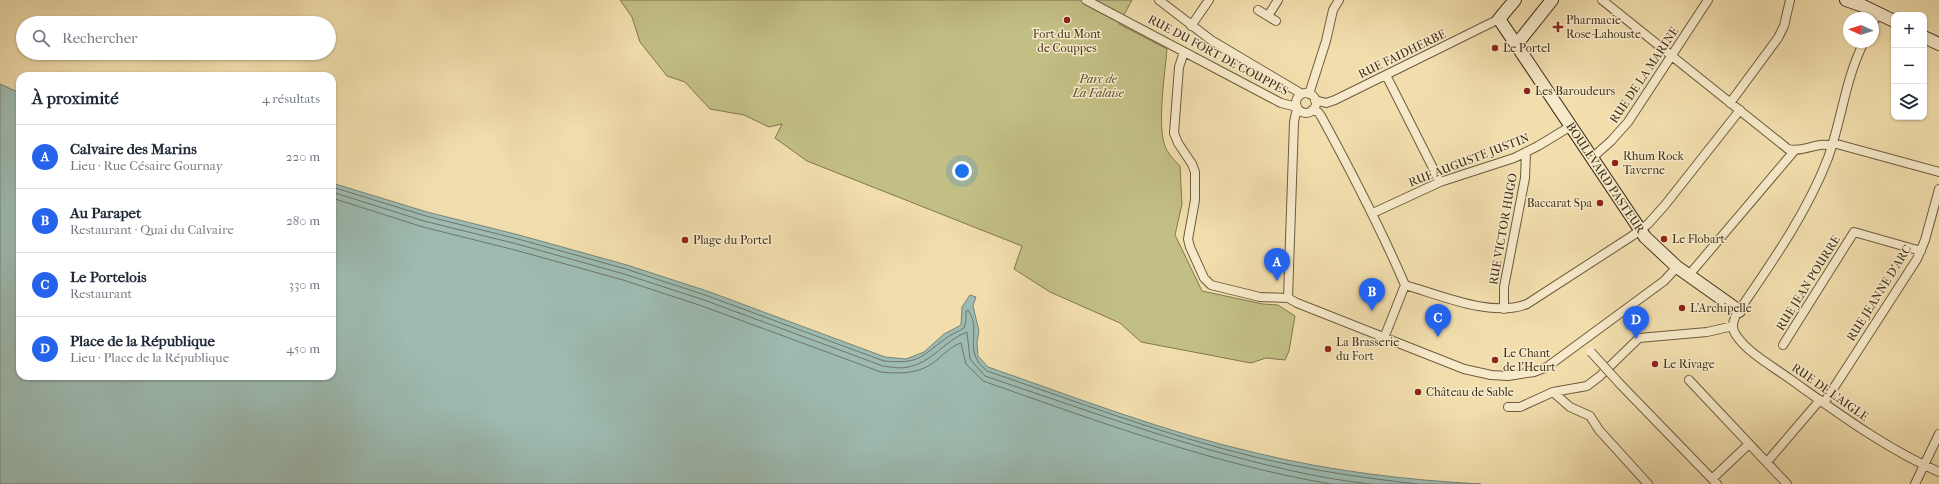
<!DOCTYPE html>
<html lang="fr">
<meta charset="utf-8">
<style>
body{margin:0;font-family:"IM FELL French Canon",serif;background:#f6f6f7;color:#1f2937}
.controls{position:absolute;right:12px;top:12px;display:grid;overflow:hidden;border-radius:8px;box-shadow:0 1px 3px #0004}
.controls button{width:36px;height:36px;display:grid;place-items:center;padding:0;border:0;border-bottom:1px solid #e0e1e3;background:#fff;color:#1f2937;font:20px sans-serif}
.compass{position:absolute;left:1843px;top:12px;width:36px;height:36px;border-radius:50%;background:#fff;box-shadow:0 1px 3px #0004;rotate:273deg}
.you{position:absolute;left:962px;top:171px;width:14px;height:14px;margin:-10px;border:3px solid #fff;border-radius:50%;background:#1a73e8;box-shadow:0 0 0 6px #1a73e833}
.badge{display:grid;place-items:center;width:26px;height:26px;border-radius:50%;background:#2563eb;color:#fff;font-size:13px;font-weight:700}
.pin{position:absolute;translate:-50% -33px;filter:drop-shadow(0 1px 2px #0008)}
.pin::after{content:'';position:absolute;top:21px;width:14px;height:12px;background:inherit;clip-path:polygon(0 0,100% 0,50% 100%)}
.list{margin:0;padding:0;list-style:none}
h2{display:flex;justify-content:space-between;align-items:center;height:52px;margin:0;padding:0 16px;font-size:17px}
h2 small{font-size:13px;font-weight:400;color:#747a83}
.list li{display:grid;grid-template-columns:26px 1fr auto;gap:12px;align-items:center;box-sizing:border-box;height:64px;padding:0 16px;border-top:1px solid #e0e1e3}
.list b{display:block;font-size:15px;white-space:nowrap}
.list p{margin:0;font-size:13px;white-space:nowrap;color:#747a83}
.list em{font-size:13px;font-style:normal;color:#747a83}
.icon{flex:none;width:22px;height:22px;fill:none;stroke:currentColor;stroke-width:2;stroke-linecap:round;stroke-linejoin:round}
.map{position:relative;flex:none;width:1939px;height:484px;overflow:hidden}
.search{position:absolute;background:#fff;box-shadow:0 1px 3px #0004;left:16px;top:16px;width:320px;height:44px;display:flex;align-items:center;gap:10px;box-sizing:border-box;padding:0 14px;border-radius:22px;color:#747a83;font-size:15px}
.panel{position:absolute;background:#fff;box-shadow:0 1px 3px #0004;left:16px;top:72px;width:320px;height:308px;border-radius:12px}
.map>svg:first-child{display:block}
.green{fill:#c2bf85;stroke:#82774f}
.water{fill:#9dbbb2;stroke:#788375}
.lines{fill:none;stroke-linecap:round;stroke-linejoin:round}
.shore{stroke:#6f7566;stroke-width:1}
.street-casing{stroke:#6d5b3e;stroke-width:10}
.secondary-casing{stroke:#412f19;stroke-width:14}
.street{stroke:#f7eaca;stroke-width:8}
.secondary{stroke:#f7eaca;stroke-width:12}
.street-bridge-casing{stroke:#6d5b3e;stroke-width:10;stroke-linecap:butt}
.street-bridge{stroke:#f7eaca;stroke-width:8}
.poi-dot{fill:#8f2418;stroke:#f7eaca;stroke-width:1.5}
.labels{text-anchor:middle;dominant-baseline:central;stroke-width:3;stroke-linejoin:round;paint-order:stroke}
.poi-label{font-size:12px;fill:#412f19;stroke:#f7eaca;text-anchor:start}
.street-label{font-size:12px;fill:#412f19;stroke:#f7eaca}
.park-label{font-size:12px;font-style:italic;fill:#5b4c2f;stroke:#f7eaca}
</style>
<div class="map">
<svg width="1939" height="484" viewBox="0 0 1939 484">
<rect width="100%" height="100%" fill="#f2dead"/>
<filter id="stains"><feTurbulence type="fractalNoise" baseFrequency=".005" numOctaves="4"/><feColorMatrix values="0 0 0 0 .2 0 0 0 0 .09 0 0 0 0 .02 0 0 0 .5 -.17"/></filter>
<radialGradient id="worn" r=".72"><stop offset=".6" stop-color="#630" stop-opacity="0"/><stop offset="1" stop-color="#630" stop-opacity=".3"/></radialGradient>
<path class="green" d="M620 0H1132L1119 24 1167 49C1165 73 1157 125 1165 146 1168 154 1174 160 1180 166L1182 204 1175 235 1202 291 1263 304 1278 305 1295 316 1289 351 1285 360 1266 358 1251 363 1141 342 1120 323 1050 292 1014 269 1022 246 807 161 775 138 782 124 769 127 744 115 710 109 685 82 667 76 640 42 632 17Z"/>
<path class="water" d="M0 84 20 93V376H332V183L427 212 519 235 627 265 707 291 885 357 906 359 924 352 944 334 961 325 962 307 970 295 976 297 973 306 979 331 977 342 978 356 988 367C1077 398 1165 432 1256 453 1331 471 1405 480 1481 484H0Z"/>
<g class="lines">
<path class="shore" d="M332 187 426 216 518 239 626 269 705 295 884 361C919 364 919 358 945 339 951 334 958 332 964 328L966 321V311L968 310C983 331 961 350 987 371 1075 401 1164 435 1255 457 1309 470 1363 478 1418 484
M332 192 424 221 517 244 624 274 704 300 883 366C890 367 901 369 908 367 932 363 945 340 967 332L970 359 985 376C1059 401 1132 427 1207 449 1260 464 1315 478 1370 484
M332 198 423 227 515 250 623 280 702 306 881 372C902 374 921 374 938 359 945 353 952 346 961 343L966 364 983 381C1097 421 1212 464 1331 484"/>
<defs>
<path id="street" d="M1086 0 1281 103 1297 107
M1159 0 1211 40 1302 94
M1602 0 1788 149C1805 153 1816 141 1832 146
M1258 10 1276 21
M1268 16 1278 0
M1873 23 1878 13
M1191 26 1209 0
M1864 42C1845 79 1842 119 1828 158 1806 215 1770 265 1736 315 1733 322 1731 328 1736 335 1748 353 1772 366 1790 379 1838 413 1885 448 1939 472
M1184 52 1179 67 1174 133 1178 143 1192 164 1195 172V200L1188 239 1190 247 1204 278 1211 285 1260 297 1288 298
M1386 75 1440 182
M1296 103a10 10 0 1 1 20 0a10 10 0 1 1-20 0Z
M1309 94 1326 41 1333 10 1339 0
M1315 100 1326 103 1335 100 1499 19
M1730 103 1778 38 1784 26 1790 0
M1312 110 1318 112 1321 116C1351 171 1380 227 1405 285L1384 338
M1833 143 1939 172
M1592 158 1611 141 1628 122 1708 0
M1373 213 1440 182 1514 158 1538 146 1571 126
M1689 275 1795 150
M1405 285C1440 295 1492 318 1527 304L1632 236 1648 224 1665 205 1740 110
M1288 298 1297 303 1464 369 1491 375 1508 376 1534 372 1547 367 1664 281 1677 267
M1288 298 1294 122 1297 108
M1504 309V287L1525 178 1526 152
M1783 345 1854 232 1921 251
M1689 380 1787 484
M1620 384 1717 484
M1553 392 1570 407 1590 416 1599 430 1648 484
M1824 403 1917 259 1925 240 1939 189
M1508 407H1520L1553 392 1587 386 1600 376 1639 338 1707 332 1733 326
M1767 462 1820 400
M1712 479 1749 444
M1915 484 1939 434"/>
<g id="secondary">
<path id="s1" d="M1515 0 1499 19 1645 237 1677 267 1739 311"/>
<path d="M1846 0 1863 6 1894 21"/>
<path d="M1924 37 1939 44"/>
<path d="M1516 45 1552 0"/>
</g>
</defs>
<use href="#street" class="street-casing"/>
<use href="#secondary" class="secondary-casing"/>
<use href="#street" class="street"/>
<use href="#secondary" class="secondary"/>
<defs>
<path id="street-bridge" d="M1591 352 1620 384"/>
</defs>
<use href="#street-bridge" class="street-bridge-casing"/>
<use href="#street-bridge" class="street-bridge"/>
</g>
<g class="poi-dot">
<circle cx="1067" cy="20" r="4"/>
<path d="M1556 21h4v4h4v4h-4v4h-4v-4h-4v-4h4z"/>
<circle cx="1495" cy="48" r="4"/>
<circle cx="1527" cy="91" r="4"/>
<circle cx="1615" cy="163" r="4"/>
<circle cx="1600" cy="203" r="4"/>
<circle cx="1664" cy="239" r="4"/>
<circle cx="685" cy="240" r="4"/>
<circle cx="1682" cy="308" r="4"/>
<circle cx="1328" cy="349" r="4"/>
<circle cx="1495" cy="360" r="4"/>
<circle cx="1655" cy="364" r="4"/>
<circle cx="1418" cy="392" r="4"/>
</g>
<g class="labels">
<g class="poi-label">
<text x="1566" y="20">Pharmacie<tspan x="1566" dy="14">Rose-Lahouste</tspan></text>
<text x="1067" y="34" text-anchor="middle">Fort du Mont<tspan x="1067" dy="14">de Couppes</tspan></text>
<text x="1503" y="48">Le Portel</text>
<text x="1535" y="91">Les Baroudeurs</text>
<text x="1623" y="156">Rhum Rock<tspan x="1623" dy="14">Taverne</tspan></text>
<text x="1592" y="203" text-anchor="end">Baccarat Spa</text>
<text x="1672" y="239">Le Flobart</text>
<text x="693" y="240">Plage du Portel</text>
<text x="1690" y="308">L'Archipelle</text>
<text x="1336" y="342">La Brasserie<tspan x="1336" dy="14">du Fort</tspan></text>
<text x="1503" y="353">Le Chant<tspan x="1503" dy="14">de l'Heurt</tspan></text>
<text x="1663" y="364">Le Rivage</text>
<text x="1426" y="392">Château de Sable</text>
</g>
<g class="street-label">
<text transform="translate(1402 54) rotate(-26)">RUE FAIDHERBE</text>
<text transform="translate(1218 55) rotate(28)">RUE DU FORT DE COUPPES</text>
<text transform="translate(1644 75) rotate(-56)">RUE DE LA MARINE</text>
<text transform="translate(1469 160) rotate(-21)">RUE AUGUSTE JUSTIN</text>
<text stroke="none"><textPath href="#s1" startOffset="216">BOULEVARD PASTEUR</textPath></text>
<text transform="translate(1503 229) rotate(-80)">RUE VICTOR HUGO</text>
<text transform="translate(1808 283) rotate(-58)">RUE JEAN POURRE</text>
<text transform="translate(1879 293) rotate(-58)">RUE JEANNE D'ARC</text>
<text transform="translate(1830 392) rotate(35)">RUE DE L'AIGLE</text>
</g>
<g class="park-label">
<text x="1098" y="79">Parc de<tspan x="1098" dy="14">La Falaise</tspan></text>
</g>
</g>
<rect width="100%" height="100%" filter="url(#stains)"/>
<rect width="100%" height="100%" fill="url(#worn)"/>
</svg>
<div class="controls">
<button>+</button>
<button>−</button>
<button><svg class="icon" aria-label="layers" viewBox="0 0 24 24"><path d="M12 4l9 5-9 5-9-5zM3 14l9 5 9-5"/></svg></button>
</div>
<svg class="compass" viewBox="-18 -18 36 36"><path d="M0-13l5 13h-10z" fill="#e53935"/><path d="M0 13l5-13h-10z" fill="#747a83"/></svg>
<div class="you"></div>
<div class="pin badge" style="left:1277px;top:281px">A</div>
<div class="pin badge" style="left:1372px;top:311px">B</div>
<div class="pin badge" style="left:1438px;top:337px">C</div>
<div class="pin badge" style="left:1636px;top:339px">D</div>
<div class="search"><svg class="icon" aria-label="search" viewBox="0 0 24 24"><circle cx="10" cy="10" r="6"/><path d="M15 15l6 6"/></svg>Rechercher</div>
<section class="panel">
<h2>À proximité<small>4 résultats</small></h2>
<ul class="list">
<li><span class="badge">A</span><div><b>Calvaire des Marins</b><p>Lieu · Rue Césaire Gournay</p></div><em>220 m</em></li>
<li><span class="badge">B</span><div><b>Au Parapet</b><p>Restaurant · Quai du Calvaire</p></div><em>280 m</em></li>
<li><span class="badge">C</span><div><b>Le Portelois</b><p>Restaurant</p></div><em>330 m</em></li>
<li><span class="badge">D</span><div><b>Place de la République</b><p>Lieu · Place de la République</p></div><em>450 m</em></li>
</ul>
</section>
</div>
